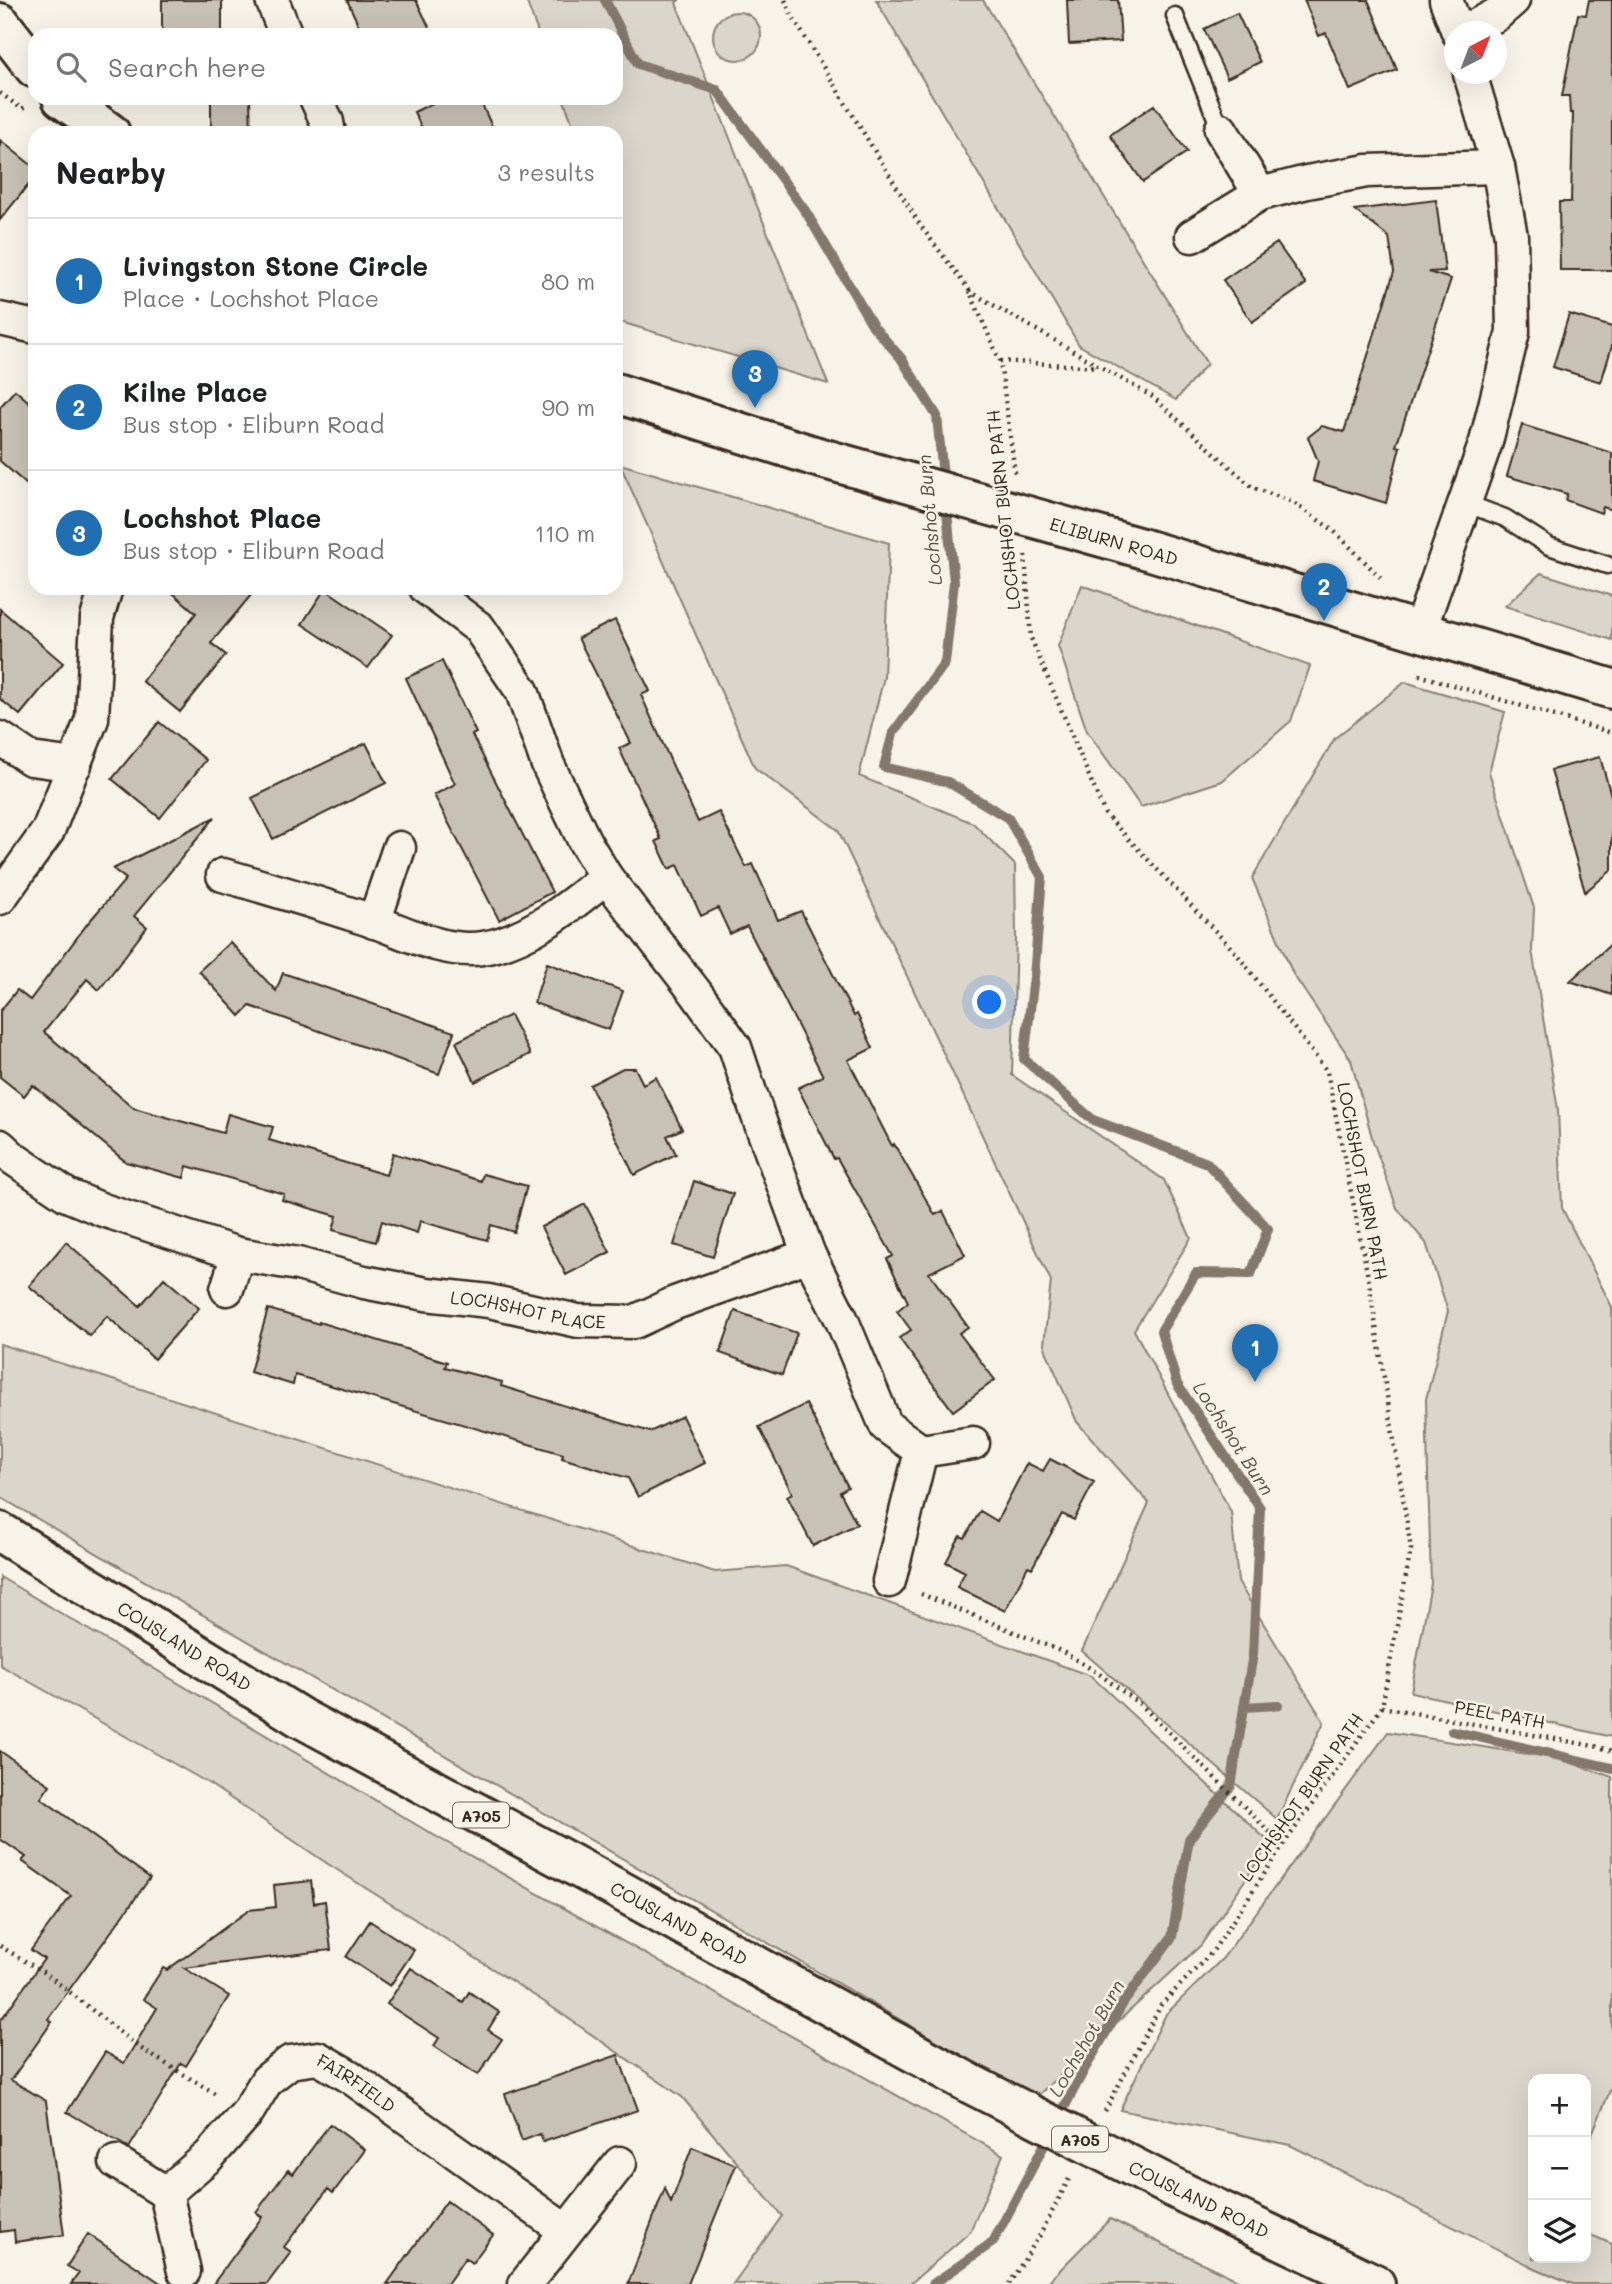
<!DOCTYPE html>
<meta charset="utf-8">
<style>
body{margin:0;font-family:Mali,sans-serif;background:#f6f6f6;color:#202124}
.controls{position:absolute;right:21px;bottom:21px;display:grid;overflow:hidden;border-radius:14px;box-shadow:0 7px 28px #0002}
.controls button{width:63px;height:63px;display:grid;place-items:center;padding:0;border:0;border-bottom:2px solid #e0e0e0;background:#fff;color:#202124;font:35px sans-serif}
.compass{position:absolute;left:1444px;top:21px;width:63px;height:63px;border-radius:50%;background:#fff;box-shadow:0 7px 28px #0002;rotate:42deg}
.you{position:absolute;left:990px;top:1003px;width:24px;height:24px;margin:-18px;border:5px solid #fff;border-radius:50%;background:#1a73e8;box-shadow:0 0 0 10px #1a73e833}
.badge{display:grid;place-items:center;width:46px;height:46px;border-radius:50%;background:#1f6fb2;color:#fff;font-size:23px;font-weight:700}
.pin{position:absolute;translate:-50% -58px;filter:drop-shadow(0 2px 4px #0008)}
.pin::after{content:'';position:absolute;top:37px;width:24px;height:21px;background:inherit;clip-path:polygon(0 0,100% 0,50% 100%)}
.list{margin:0;padding:0;list-style:none}
h2{display:flex;justify-content:space-between;align-items:center;height:91px;margin:0;padding:0 28px;font-size:30px}
h2 small{font-size:23px;font-weight:400;color:#757577}
.list li{display:grid;grid-template-columns:46px 1fr auto;gap:21px;align-items:center;box-sizing:border-box;height:126px;padding:0 28px;border-top:2px solid #e0e0e0}
.list b{display:block;font-size:26px;white-space:nowrap}
.list p{margin:0;font-size:23px;white-space:nowrap;color:#757577}
.list em{font-size:23px;font-style:normal;color:#757577}
.icon{flex:none;width:38px;height:38px;fill:none;stroke:currentColor;stroke-width:2;stroke-linecap:round;stroke-linejoin:round}
.map{position:relative;flex:none;width:1612px;height:2284px;overflow:hidden}
.search{position:absolute;background:#fff;box-shadow:0 7px 28px #0002;left:28px;top:28px;width:595px;height:77px;display:flex;align-items:center;gap:18px;box-sizing:border-box;padding:0 24px;border-radius:21px;color:#757577;font-size:26px}
.panel{position:absolute;background:#fff;box-shadow:0 7px 28px #0002;left:28px;top:126px;width:595px;height:469px;border-radius:21px}
.map>svg:first-child{display:block}
.green{fill:#dbd6cb;stroke:#8b8074;stroke-width:2}
.lines{fill:none;stroke-linecap:round;stroke-linejoin:round}
.stream{stroke:#84786c;stroke-width:10}
.building{fill:#c8c1b6;stroke:#3b2a1e;stroke-width:2}
.lane-casing{stroke:#3b2a1e;stroke-width:21}
.street-casing{stroke:#3b2a1e;stroke-width:37}
.secondary-casing{stroke:#3b2a1e;stroke-width:44}
.primary-casing{stroke:#3b2a1e;stroke-width:44}
.path{stroke:#3b2a1e;stroke-width:4.5;stroke-dasharray:2 5;stroke-linecap:butt}
.lane{stroke:#f7f3e8;stroke-width:16}
.street{stroke:#f7f3e8;stroke-width:32}
.secondary{stroke:#f7f3e8;stroke-width:38}
.primary{stroke:#f7f3e8;stroke-width:38}
.secondary-bridge-casing{stroke:#3b2a1e;stroke-width:44;stroke-linecap:butt}
.primary-bridge-casing{stroke:#3b2a1e;stroke-width:44;stroke-linecap:butt}
.secondary-bridge{stroke:#f7f3e8;stroke-width:38}
.primary-bridge{stroke:#f7f3e8;stroke-width:38}
.labels{text-anchor:middle;dominant-baseline:central;stroke-width:5;stroke-linejoin:round;paint-order:stroke}
.shield{fill:#f7f3e8;stroke:#73665b;stroke-width:2}
.shield-label{font-size:16px;font-weight:bold;fill:#3b2a1e}
.street-label{font-size:18px;fill:#3b2a1e;stroke:#f7f3e8}
.water-label{font-size:19px;font-style:italic;fill:#5f5145;stroke:#f7f3e8}
</style>
<div class="map">
<svg width="1612" height="2284" viewBox="0 0 1612 2284">
<rect width="100%" height="100%" fill="#f7f3e8"/>
<filter id="ink" filterUnits="userSpaceOnUse"><feTurbulence type="fractalNoise" baseFrequency=".0143" numOctaves="2"/><feDisplacementMap in="SourceGraphic" scale="14" xChannelSelector="R" yChannelSelector="G"/><feConvolveMatrix kernelMatrix="1 2 1 2 8 2 1 2 1" color-interpolation-filters="sRGB"/></filter>
<g filter="url(#ink)">
<path class="green" d="M526 0H679L676 3 828 384 617 321 616 133H576L563 98H616V35H539Z
M876 0H983L1207 364 1176 400 1079 345Z
M713 36a24 24 0 1 1 48 0a24 24 0 1 1-48 0Z
M620 464 889 543 884 677 859 776 973 823 1015 865 1016 937 1012 1075 1164 1180 1191 1238 1134 1330 1231 1512 1238 1582 1324 1722 1277 1819 1082 1651 1149 1503 1077 1422 1047 1353 1044 1344 1051 1281 838 830 755 768Z
M1541 573 1612 596V640L1505 606Z
M1082 585 1310 666 1291 721 1222 781 1141 807 1087 731 1058 646Z
M1405 682 1505 712 1489 772 1534 908 1532 950 1558 1110 1562 1208 1612 1307V1737L1411 1692 1431 1584 1426 1399 1448 1311 1426 1243 1397 1208 1373 1141 1351 1060 1293 974 1252 878 1335 738Z
M0 1344 715 1572 786 1566 1091 1676 1270 1843 1201 1945 1035 2098 0 1497Z
M0 1577 437 1837 1003 2155 970 2232 910 2284H733L782 2216 682 2097 546 2003 328 1864 208 1783 0 1665Z
M1388 1732 1560 1759 1612 1777V2086L1586 2148V2079H1533V2258H1586V2233L1612 2244V2284H1573L1535 2268 1290 2145 1120 2110 1166 2014 1223 1958Z
M1110 2219 1246 2284H1046Z"/>
<g class="lines">
<path class="stream" d="M605 0 638 64 717 90 806 212 873 326 901 358 937 416 944 486
M1244 1707 1278 1705
M1452 1731 1612 1768
M933 2284 993 2242 1084 2070 1123 2003 1172 1937 1189 1839 1231 1786 1253 1654 1260 1508 1177 1384 1161 1331 1196 1273 1251 1274 1268 1229 1207 1163 1093 1120 1024 1059 1034 977 1042 877 1008 818 948 782 884 767 893 733 945 663 954 582 946 502"/>
</g>
<path class="building" d="M162 0H222V33H162Z
M347 0H416L433 35H363Z
M1067 0H1118L1121 41 1069 44Z
M1304 0H1368L1397 70 1350 90 1326 33 1319 36Z
M1589 0H1612V270H1560L1559 202H1571L1573 113H1570L1569 96H1562L1578 14 1586 15Z
M1237 13 1260 62 1227 78 1204 29Z
M211 98H250L251 133H211Z
M443 98H479L495 133H424L414 112Z
M1154 105 1187 152 1143 182 1110 135Z
M0 140 35 168V177L0 220Z
M1436 200 1445 271 1428 272 1451 279 1396 446 1400 447 1386 503 1313 481 1318 461 1308 437 1322 426 1344 432 1394 272 1389 237 1354 210Z
M1277 243 1306 284 1252 322 1223 280Z
M1569 314 1612 327V346L1601 382 1553 367Z
M15 390 35 407V492L0 461V407Z
M1522 425 1612 453V510L1603 507 1601 513 1565 500 1567 494 1507 476Z
M167 588H257L211 643 226 655 180 712 142 681 196 613Z
M325 589 392 635 368 668 302 624Z
M0 609 63 663 20 715 0 699Z
M615 620 650 691 641 695 698 822 719 812 746 867 753 864 778 920 801 911 854 1016 857 1014 873 1048 848 1060 892 1146 894 1144 935 1215 943 1211 965 1255 929 1273 968 1327 959 1333 995 1380 953 1411 899 1338 911 1330 897 1311 908 1302 887 1259 893 1256 837 1158 834 1159 798 1088 823 1076 747 926 730 934 718 908 701 916 678 865 669 869 656 841 661 839 619 748 631 743 578 638Z
M442 661 476 733 472 735 552 892 499 920 434 795 455 784 406 678Z
M159 722 206 760 160 818 112 779Z
M366 743 386 783 273 839 252 798Z
M1600 757 1612 799V870L1585 892 1551 770Z
M215 817 134 916 147 927 99 990 87 979 44 1032 134 1108 223 1133 228 1114 273 1127 269 1140 386 1175 393 1153 481 1181 483 1174 527 1186 514 1232 491 1225 487 1240 420 1221 417 1233 382 1221 376 1242 333 1230 337 1216 282 1200 284 1194 187 1166 184 1178 126 1162 33 1085 24 1096 0 1077V1011L17 990 30 1000 88 923 126 879 113 869Z
M230 942 276 991 283 973 454 1032 439 1074 250 1006 240 1016 199 971Z
M1612 943V995L1570 981Z
M547 963 623 991 609 1030 534 1003Z
M510 1015 530 1054 475 1082 456 1042Z
M623 1068H635L643 1084 656 1077 682 1129 667 1136 676 1154 634 1175 590 1085Z
M694 1181 733 1194 713 1257 674 1245Z
M585 1204 610 1252 566 1275 541 1227Z
M66 1242 140 1306 164 1278 199 1308 154 1359 107 1316 90 1336 29 1286Z
M268 1309 319 1324V1322L447 1362 445 1367 502 1382 501 1386 650 1432 682 1416 705 1463 638 1497 628 1478 562 1458 563 1454 295 1375 293 1385 250 1372Z
M735 1311 797 1333 782 1375 720 1353Z
M806 1404 848 1487 840 1492 857 1524 813 1546 787 1496 792 1493 759 1427Z
M1050 1459 1094 1482 1074 1520 1062 1514 1032 1568 1028 1566 1005 1611 957 1587 965 1572 946 1562 960 1536 965 1538 980 1511 997 1521 1027 1463 1043 1471Z
M0 1751 50 1785 41 1798 150 1878 48 2019 52 2022 11 2080 46 2101 64 2235 15 2242 14 2230 0 2232V2021L44 1959 31 1950 71 1896 22 1861 26 1857 0 1839Z
M311 1881 314 1903 325 1901 331 1950 184 1968 229 1996 186 2066 181 2063 129 2148 67 2112 105 2052 124 2063 157 2008 143 1999 163 1968 167 1970 249 1910 276 1907 274 1885Z
M370 1921 414 1950 390 1986 346 1957Z
M411 1968 463 2002 469 1992 499 2012 488 2030 502 2039 478 2075 434 2046 439 2038 387 2004Z
M618 2055 638 2110 543 2142 540 2134 522 2141 505 2094Z
M330 2124 365 2150 333 2193 328 2189 284 2247 291 2252 267 2284H213L262 2217 256 2212 288 2170 293 2174Z
M692 2147 736 2165 688 2284H628L665 2188 671 2203Z
M447 2201 493 2235 472 2263 465 2258 447 2284H387Z
M88 2234 162 2284H71L79 2273 67 2266Z"/>
<g class="lines">
<defs>
<path id="lane" d="M1175 16 1221 130
M1465 503 1505 518 1549 546 1607 565"/>
<g id="street">
<path d="M272 0 286 35"/>
<path d="M1446 0 1458 32"/>
<path d="M1464 32 1496 15 1513 0"/>
<path d="M316 98 327 122 329 133"/>
<path d="M1221 130 1260 194"/>
<path d="M1192 236 1260 194 1307 182 1367 171 1498 167"/>
<path d="M0 319 35 327"/>
<path d="M426 588 479 628 522 691 548 765 585 842 606 877 696 993 735 1047 758 1116 809 1255 841 1318 886 1426 921 1451 889 1581"/>
<path d="M1419 632 1486 442 1513 332 1511 236 1498 167 1470 74"/>
<path d="M0 738 31 759 75 765"/>
<path d="M223 875C272 889 321 904 370 920 405 932 444 954 483 948 530 940 570 906 606 877"/>
<path d="M0 898 48 831 92 719 97 618 106 588"/>
<path d="M374 922 399 848"/>
<path id="s1" d="M0 1146 14 1159 67 1195 103 1210 238 1254 298 1264 364 1282 426 1294 489 1301 578 1321 634 1322 675 1303 809 1255"/>
<path d="M227 1289 238 1254"/>
<path d="M921 1451 973 1443"/>
<path d="M116 2162 166 2193"/>
<path id="s2" d="M184 2271 166 2193 209 2156 247 2113 267 2080 290 2062 318 2058 349 2076 566 2231"/>
<path d="M525 2284 620 2163"/>
</g>
<path id="secondary" d="M0 23 35 68
M62 98 110 133
M616 393 814 456
M1141 548 1612 689"/>
<g id="primary">
<path id="s3" d="M0 1532 301 1718 601 1880 971 2084"/>
<path d="M1188 2195 1375 2284"/>
</g>
</defs>
<use href="#lane" class="lane-casing"/>
<use href="#street" class="street-casing"/>
<use href="#secondary" class="secondary-casing"/>
<use href="#primary" class="primary-casing"/>
<path class="path" d="M785 0 792 16 920 225 969 290 1000 361 1015 473
M0 93 22 109 25 107
M969 291 1153 397 1252 487 1292 502 1333 530 1381 578
M1000 361 1098 367
M1025 555 1031 638 1105 814 1236 953 1327 1071 1369 1282 1411 1549 1382 1707 1283 1845 1213 1951 1161 2005 1105 2111
M1419 675 1612 733
M921 1594 1063 1652 1098 1673 1141 1705 1283 1845
M1382 1707 1599 1747 1612 1751
M0 1946 48 1975 140 2048 219 2096
M1009 2284 1040 2235 1070 2177"/>
<use href="#lane" class="lane"/>
<use href="#street" class="street"/>
<use href="#secondary" class="secondary"/>
<use href="#primary" class="primary"/>
<defs>
<path id="secondary-bridge" d="M814 456 1141 548"/>
<path id="primary-bridge" d="M971 2084 1188 2195"/>
</defs>
<use href="#secondary-bridge" class="secondary-bridge-casing"/>
<use href="#primary-bridge" class="primary-bridge-casing"/>
<use href="#secondary-bridge" class="secondary-bridge"/>
<use href="#primary-bridge" class="primary-bridge"/>
</g>
</g>
<g class="labels">
<g class="shield">
<rect x="453" y="1802.5" width="56" height="25" rx="5"/>
<rect x="1052" y="2126.5" width="56" height="25" rx="5"/>
</g>
<g class="shield-label">
<text x="481" y="1815">A705</text>
<text x="1080" y="2139">A705</text>
</g>
<g class="street-label">
<text transform="translate(1003 510) rotate(-96)">LOCHSHOT BURN PATH</text>
<text transform="translate(1114 541) rotate(16)">ELIBURN ROAD</text>
<text transform="translate(1363 1181) rotate(79)">LOCHSHOT BURN PATH</text>
<text stroke="none"><textPath href="#s1" startOffset="560">LOCHSHOT PLACE</textPath></text>
<text stroke="none"><textPath href="#s3" startOffset="217">COUSLAND ROAD</textPath></text>
<text transform="translate(1500 1714) rotate(10)">PEEL PATH</text>
<text transform="translate(1301 1797) rotate(-55)">LOCHSHOT BURN PATH</text>
<text stroke="none"><textPath href="#s3" startOffset="784">COUSLAND ROAD</textPath></text>
<text stroke="none"><textPath href="#s2" startOffset="336">FAIRFIELD</textPath></text>
<text transform="translate(1199 2199) rotate(26)">COUSLAND ROAD</text>
</g>
<g class="water-label">
<text transform="translate(929 520) rotate(-95)">Lochshot Burn</text>
<text transform="translate(1234 1438) rotate(57)">Lochshot Burn</text>
<text transform="translate(1086 2038) rotate(-60)">Lochshot Burn</text>
</g>
</g>
</svg>
<div class="controls">
<button>+</button>
<button>−</button>
<button><svg class="icon" aria-label="layers" viewBox="0 0 24 24"><path d="M12 4l9 5-9 5-9-5zM3 14l9 5 9-5"/></svg></button>
</div>
<svg class="compass" viewBox="-18 -18 36 36"><path d="M0-13l5 13h-10z" fill="#e53935"/><path d="M0 13l5-13h-10z" fill="#757577"/></svg>
<div class="you"></div>
<div class="pin badge" style="left:1255px;top:1382px">1</div>
<div class="pin badge" style="left:1324px;top:621px">2</div>
<div class="pin badge" style="left:755px;top:408px">3</div>
<div class="search"><svg class="icon" aria-label="search" viewBox="0 0 24 24"><circle cx="10" cy="10" r="6"/><path d="M15 15l6 6"/></svg>Search here</div>
<section class="panel">
<h2>Nearby<small>3 results</small></h2>
<ul class="list">
<li><span class="badge">1</span><div><b>Livingston Stone Circle</b><p>Place · Lochshot Place</p></div><em>80 m</em></li>
<li><span class="badge">2</span><div><b>Kilne Place</b><p>Bus stop · Eliburn Road</p></div><em>90 m</em></li>
<li><span class="badge">3</span><div><b>Lochshot Place</b><p>Bus stop · Eliburn Road</p></div><em>110 m</em></li>
</ul>
</section>
</div>
